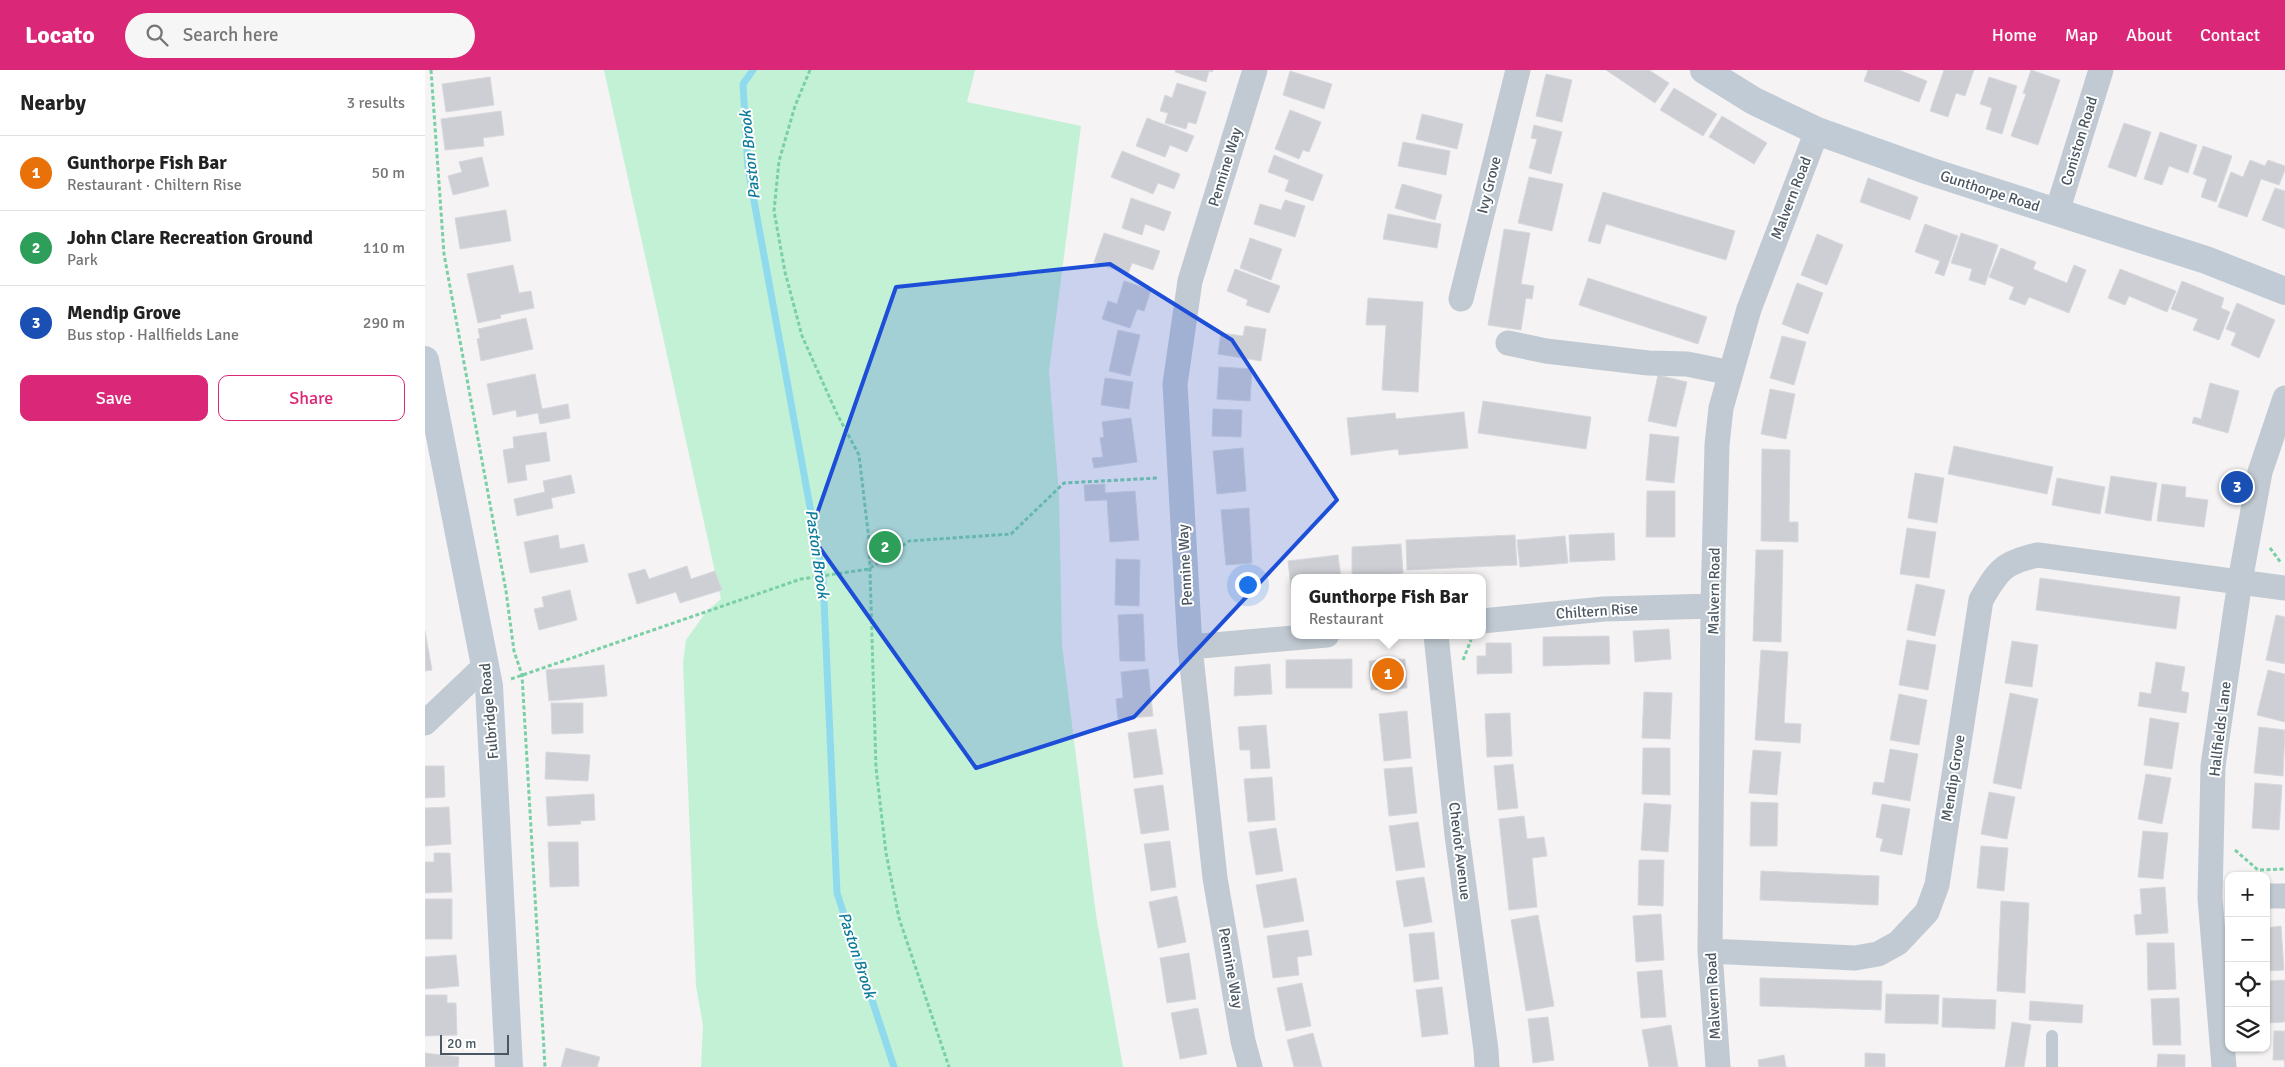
<!DOCTYPE html>
<meta charset="utf-8">
<style>
body{margin:0;font-family:Signika,sans-serif;background:#f6f6f6;color:#222}
.controls{position:absolute;right:15px;bottom:15px;display:grid;overflow:hidden;border-radius:10px;box-shadow:0 1px 4px #0004}
.controls button{width:45px;height:45px;display:grid;place-items:center;padding:0;border:0;border-bottom:1px solid #e0e0e0;background:#fff;color:#222;font:25px sans-serif}
.scale{position:absolute;left:15px;bottom:12px;width:69px;box-sizing:border-box;padding-left:5px;border:2px solid #4a5661;border-top:0;font-size:14px;line-height:18px;white-space:nowrap;color:#4a5661;-webkit-text-stroke:4px #fff;paint-order:stroke}
.you{position:absolute;left:822px;top:514px;width:18px;height:18px;margin:-12px;border:4px solid #fff;border-radius:50%;background:#1a73e8;box-shadow:0 0 0 8px #1a73e833}
.badge{display:grid;place-items:center;width:32px;height:32px;border-radius:50%;background:#db2777;color:#fff;font-size:16px;font-weight:700}
.pin{position:absolute;translate:-50% -50%;border:2px solid #fff;box-shadow:0 1px 5px #0006}
.popup{position:absolute;left:866px;top:504px;width:195px;height:65px;box-sizing:border-box;display:grid;place-content:center;border-radius:10px;background:#fff;filter:drop-shadow(0 1px 4px #0005);font-size:16px;white-space:nowrap;color:#767676}
.popup b{font-size:19px;color:#222}
.popup::after{content:'';position:absolute;left:50%;top:100%;margin-left:-10px;border:10px solid transparent;border-top-color:#fff}
.list{margin:0;padding:0;list-style:none}
h2{display:flex;justify-content:space-between;align-items:center;height:65px;margin:0;padding:0 20px;font-size:21px}
h2 small{font-size:16px;font-weight:400;color:#767676}
.list li{display:grid;grid-template-columns:32px 1fr auto;gap:15px;align-items:center;box-sizing:border-box;height:75px;padding:0 20px;border-top:1px solid #e0e0e0}
.list b{display:block;font-size:19px;white-space:nowrap}
.list p{margin:0;font-size:16px;white-space:nowrap;color:#767676}
.list em{font-size:16px;font-style:normal;color:#767676}
.actions{display:flex;gap:10px;padding:15px 20px}
.actions a{flex:1;padding:11px 0;border:1px solid #db2777;border-radius:10px;text-align:center;font-size:18px;color:#db2777}
.actions .main{background:#db2777;color:#fff}
.icon{flex:none;width:28px;height:28px;fill:none;stroke:currentColor;stroke-width:2;stroke-linecap:round;stroke-linejoin:round}
.map{position:relative;flex:none;width:1860px;height:997px;overflow:hidden}
header{display:flex;align-items:center;gap:30px;box-sizing:border-box;height:70px;padding:0 25px;background:#db2777;color:#fff}
header strong{font-size:24px}
nav{display:flex;gap:28px;margin-inline-start:auto;font-size:18px}
.search{width:350px;height:45px;background:#f6f6f6;display:flex;align-items:center;gap:12px;box-sizing:border-box;padding:0 18px;border-radius:28px;color:#767676;font-size:19px}
main{display:flex}
aside{flex:1;background:#fff}
.map>svg:first-child{display:block}
.green{fill:#c3f1d5}
.lines{fill:none;stroke-linecap:round;stroke-linejoin:round}
.stream{stroke:#90daee;stroke-width:7}
.building{fill:#cdcfd5;stroke:#d7d9de}
.path{stroke:#7ad0a6;stroke-width:3;stroke-dasharray:4 2.5;stroke-linecap:butt}
.lane{stroke:#c1cad2;stroke-width:12}
.street{stroke:#c1cad2;stroke-width:25}
.secondary{stroke:#c1cbd6;stroke-width:28}
.marked{fill:#1d4ed8;fill-opacity:0.2;stroke:#1d4ed8;stroke-width:4;stroke-linejoin:round}
.labels{text-anchor:middle;dominant-baseline:central;stroke-width:4;stroke-linejoin:round;paint-order:stroke}
.street-label{font-size:15px;fill:#4a5661;stroke:#fff}
.water-label{font-size:16px;font-style:italic;fill:#0c7c9b;stroke:#fff}
</style>
<header>
<strong>Locato</strong>
<div class="search"><svg class="icon" aria-label="search" viewBox="0 0 24 24"><circle cx="10" cy="10" r="6"/><path d="M15 15l6 6"/></svg>Search here</div>
<nav><a>Home</a><a>Map</a><a>About</a><a>Contact</a></nav>
</header>
<main>
<aside>
<h2>Nearby<small>3 results</small></h2>
<ul class="list">
<li><span class="badge" style="background:#e8710a">1</span><div><b>Gunthorpe Fish Bar</b><p>Restaurant · Chiltern Rise</p></div><em>50 m</em></li>
<li><span class="badge" style="background:#2e9e5b">2</span><div><b>John Clare Recreation Ground</b><p>Park</p></div><em>110 m</em></li>
<li><span class="badge" style="background:#1a4fb4">3</span><div><b>Mendip Grove</b><p>Bus stop · Hallfields Lane</p></div><em>290 m</em></li>
</ul>
<div class="actions"><a class="main">Save</a><a>Share</a></div>
</aside>
<div class="map">
<svg width="1860" height="997" viewBox="0 0 1860 997">
<rect width="100%" height="100%" fill="#f5f3f3"/>
<path class="green" d="M179 0H550L542 32 656 56 624 301 634 424 637 575 671 845 698 997H276L278 955 271 916 258 593 261 570 281 542 296 529Z"/>
<g class="lines">
<path class="stream" d="M328 0 318 14 323 98 398 508 412 823 469 997"/>
</g>
<path class="building" d="M751 0H788L787 2 784 1 781 12 750 2Z
M1181 0H1224L1244 13 1230 33Z
M1443 0H1474L1502 11 1494 32 1439 11Z
M1519 0H1549L1540 26 1531 23 1523 47 1505 41Z
M1606 0 1635 10 1613 75 1586 66 1601 24 1598 23Z
M865 1 907 14 899 39 858 25Z
M1121 4 1147 10 1137 52 1111 46Z
M65 7 69 35 21 42 17 14Z
M1564 7 1592 16 1577 64 1561 59 1567 38 1555 34Z
M752 13 781 22 771 54 763 52 761 59 740 53 743 43 735 41 740 25 747 28Z
M1249 18 1292 44 1278 66 1235 40Z
M865 40 896 52 884 82 878 80 874 89 850 79Z
M76 41 79 65 58 68 59 76 20 80 16 49Z
M997 44 1038 54 1032 79 991 69Z
M1297 46 1342 73 1329 94 1284 67Z
M722 48 769 66 762 82 745 75 740 87 711 76Z
M1699 53 1726 62 1711 107 1683 97Z
M1109 55 1137 62 1126 104 1104 98 1112 69 1106 68Z
M1735 62 1772 75 1763 103 1744 96 1737 115 1719 109Z
M978 72 1025 81 1021 105 973 96Z
M1778 76 1807 86 1791 132 1776 127 1782 109 1768 104Z
M697 81 755 104 749 119 733 113 728 124 686 107Z
M849 85 898 105 888 131 860 121 864 110 843 102Z
M57 87 64 116 28 125 23 106 37 102 34 92Z
M1825 90 1840 96 1843 90 1860 96V100L1854 115 1836 109 1822 147 1793 137 1806 102 1818 107Z
M1104 107 1138 114 1127 161 1093 153Z
M1443 108 1493 127 1485 150 1435 132Z
M977 114 1017 125 1010 150 970 138Z
M1850 118 1860 121V159L1837 150Z
M1178 122 1310 161 1301 190 1181 154 1175 174 1163 171Z
M706 128 746 142 739 161 720 154 717 165 697 158Z
M860 130 880 136 870 167 829 154 835 134 856 140Z
M81 140 86 171 35 179 30 148Z
M963 144 1016 154 1012 178 958 169Z
M1500 154 1533 166 1519 206 1510 203 1515 191 1490 182Z
M1079 159 1105 163 1096 214 1109 216 1107 229 1101 228 1096 260 1063 255Z
M679 163 735 181 728 200 707 193 703 204 669 192Z
M1536 163 1573 175 1560 215 1544 210 1547 199 1526 193Z
M1392 164 1418 175 1402 215 1376 205Z
M825 168 857 179 846 210 815 198Z
M1576 178 1611 192 1608 199 1642 213 1649 195 1661 200 1644 243 1604 227 1600 235 1584 229 1589 217 1564 207Z
M88 195 94 223 106 221 109 238 75 245 76 248 53 253 42 204Z
M810 199 855 216 844 243 821 235 823 230 802 221Z
M1695 199 1751 221 1742 242 1704 226 1700 235 1683 228Z
M1163 208 1282 247 1273 274 1154 235Z
M699 211 726 220 719 241 712 239 705 258 677 249 683 231 692 234Z
M1757 211 1799 228 1796 238 1805 242 1794 270 1768 260 1773 249 1746 239Z
M1372 213 1398 223 1383 264 1357 254Z
M943 228 998 232 993 322 957 320 961 255H941Z
M1812 233 1850 250 1834 288 1806 275 1811 263 1801 259Z
M101 248 108 279 56 291 52 269 55 268 53 259Z
M820 256 841 259 836 291 793 284 796 263 818 266Z
M693 260 715 265 705 306 684 301Z
M1357 266 1381 272 1369 315 1345 308Z
M794 297 827 299 825 331 792 329Z
M110 304 117 339 143 334 145 348 115 354 113 343 92 347 91 340 68 345 62 314Z
M1233 305 1262 312 1251 357 1223 351Z
M680 308 708 312 704 339 676 335Z
M1785 313 1814 321 1803 363 1767 353 1769 347 1776 349Z
M1345 319 1370 324 1361 369 1336 364Z
M1058 331 1166 347 1161 379 1053 363Z
M788 339 817 340 816 367 787 366Z
M1039 342 1043 378 974 385 973 379 926 385 922 348 970 343 971 349Z
M706 348 712 392 669 398 667 388 678 387 675 368 679 367 677 352Z
M121 362 125 391 100 395 102 410 83 413 78 380 89 378 88 367Z
M1225 364 1254 367 1249 413 1221 410Z
M1529 376 1628 397 1622 424 1523 404Z
M818 378 821 421 792 424 788 381Z
M1337 379 1365 380 1364 452H1373V472L1336 471Z
M1490 403 1519 408 1512 453 1483 448Z
M146 405 150 423 126 428 128 438 92 446 89 429 120 422 118 411Z
M1686 406 1732 413 1726 451 1680 443Z
M1632 408 1680 417 1675 444 1627 435Z
M680 414V423L710 421 714 470 685 472 682 430 660 431 659 415Z
M1737 414 1761 417 1760 427 1783 430 1779 457 1732 451Z
M1222 421H1250V467H1221Z
M824 438 827 493 801 495 796 440Z
M1482 458 1511 462 1504 508 1475 504Z
M1189 463 1190 490 1145 492 1144 465Z
M133 465 135 479 159 474 163 492 105 503 99 472Z
M1090 465 1092 495 982 500 981 470Z
M1140 466 1143 493 1095 497 1092 470Z
M976 474 978 503 927 507V477Z
M1331 480H1358L1356 572 1328 571Z
M913 485 916 508H869V517L866 518 863 491Z
M691 489 715 490 714 536 690 535Z
M262 496 266 509 290 501 297 520 255 533 251 522 212 534 203 504 220 499 224 509Z
M1615 508 1755 527 1751 559 1611 540Z
M1491 514 1520 520 1510 566 1482 560Z
M145 520 152 550 114 560 109 539 119 537 117 527Z
M718 544 720 591H695L693 545Z
M1851 545 1860 547V594L1841 590Z
M1244 559 1246 589 1210 592 1208 561Z
M0 561 7 600 0 601Z
M1184 566 1185 594 1118 596V567Z
M1482 570 1511 575 1503 620 1474 615Z
M1587 571 1613 575 1607 617 1580 613Z
M1061 573H1086L1087 603 1052 604V586H1061Z
M1336 580 1363 582 1359 653 1376 654 1375 673 1330 670Z
M927 589V618H861V590Z
M980 589 982 618 946 620 944 591Z
M1731 592 1760 597 1756 621 1764 623 1761 643 1713 636 1715 622 1726 624Z
M845 594 847 624 809 626 810 597Z
M179 595 182 626 124 631 121 600Z
M723 599 728 646 693 649 691 629 698 628 696 602Z
M1843 600 1860 604V652L1832 645Z
M1219 622 1247 623 1245 669 1217 668Z
M1585 623 1613 629 1596 719 1568 713Z
M1474 624 1502 630 1494 675 1465 670Z
M126 633H158V663L127 664Z
M982 641 986 688 959 691 954 644Z
M1085 643 1087 686 1062 687 1060 644Z
M1725 648 1754 653 1747 699 1719 695Z
M841 655 845 698 826 699 825 680H815L813 657Z
M1834 657 1860 660 1858 706 1829 703Z
M731 659 738 704 709 708 703 663Z
M1218 678H1245V725L1217 724Z
M1465 679 1493 684 1485 731 1447 724 1449 712 1459 713Z
M1328 680 1356 682 1352 725 1324 723Z
M121 682 165 685 163 711 120 709Z
M1088 694 1093 738 1073 740 1069 696Z
M0 696H19L20 727 0 728Z
M987 697 992 743 964 746 959 699Z
M1721 704 1746 708 1737 754 1713 749Z
M847 707 850 750 823 752 819 709Z
M1830 713 1857 715 1854 760 1827 758Z
M738 715 744 760 716 764 709 719Z
M1564 722 1590 727 1582 769 1556 764Z
M169 724 170 750 155 751 156 754 123 756 121 727Z
M1326 732 1353 733 1352 776H1325Z
M1219 733 1246 735 1243 782 1216 780Z
M1457 734 1485 739 1477 785 1455 781 1458 769 1451 767Z
M24 737 26 774 0 776V738Z
M1099 746 1102 769 1119 767 1122 786 1107 788 1112 837 1084 840 1074 749Z
M993 752 1000 797 971 801 964 756Z
M851 758 858 801 831 805 824 762Z
M1718 761 1743 763 1738 809 1713 807Z
M745 771 751 817 726 821 719 774Z
M123 772H153L154 816 125 817Z
M1556 776 1583 778 1579 821 1552 818Z
M9 783H25L27 822 0 823V792H9Z
M1214 790H1239L1238 836 1213 835Z
M1336 801 1454 806 1453 835 1335 830Z
M999 807 1007 852 979 857 971 811Z
M871 808 879 851 839 858 831 815Z
M1740 817 1743 863 1711 865 1709 845 1717 844 1715 819Z
M752 826 761 872 733 878 724 832Z
M0 829H27V869H0Z
M1576 831 1604 833 1600 923 1572 921Z
M1236 844 1239 890 1211 892 1208 846Z
M1113 845 1129 936 1101 941 1086 850Z
M1856 856 1859 900 1841 901V858Z
M883 860 887 885 872 887 874 905 848 908 842 866Z
M1009 862 1014 909 989 912 984 864Z
M1722 873H1749L1751 919 1723 920Z
M764 883 771 929 742 933 735 888Z
M31 885 34 916 0 919V887Z
M1237 900 1241 947 1216 948 1212 902Z
M1335 908 1457 911 1456 940 1335 936Z
M1860 910V952L1841 953V911Z
M877 913 886 956 861 961 852 918Z
M1017 917 1023 964 997 967 991 920Z
M1461 924 1514 925 1513 954 1460 953Z
M0 925H22V933H31L32 965 0 966Z
M1518 928 1571 930 1570 959 1517 957Z
M1754 928 1756 975H1728L1726 929Z
M1605 931 1658 935 1657 953 1604 950Z
M773 938 782 984 755 989 746 943Z
M1123 947 1129 990 1108 993 1103 949Z
M1587 952 1606 955 1599 997H1580Z
M1246 955 1253 997H1224L1217 960Z
M1849 961H1860V997L1859 990H1848Z
M888 963 897 997H869L862 970Z
M141 978 175 987 172 997H136Z
M0 983 34 987 33 997H0Z
M1440 983 1460 984V997H1440Z
M1733 984 1760 985V997H1732Z
M1359 985 1361 997H1334L1333 990Z"/>
<g class="lines">
<path class="path" d="M6 0 19 184 81 521 89 581 97 605 120 997
M385 0 370 36 354 91 349 141 360 202 377 266 412 344 434 385 444 470 451 698 461 783 474 848 524 997
M1845 478 1856 493
M1038 590 1046 570
M86 609 376 509 444 499 484 471 586 464 639 413 733 408
M1810 780 1833 800 1860 799"/>
<path class="lane" d="M1627 966V997"/>
<path class="street" d="M1632 142 1676 0
M1036 229 1093 0
M1083 273 1121 281 1223 293 1262 294 1306 303
M1057 551 1179 539 1288 536
M1011 565 1032 765 1061 980 1062 997
M765 577 902 565
M0 653 61 595
M1841 826H1860
M1285 881 1430 888 1453 884 1473 873 1502 842 1512 815 1556 530C1573 500 1579 492 1613 485L1860 518
M825 997 818 971 790 808 765 577 750 314 765 211 830 0
M1293 997 1285 881 1288 536 1292 375 1296 338 1324 239 1392 61
M1799 997 1785 828 1788 696 1815 511 1835 402 1860 328"/>
<path class="secondary" d="M1279 0 1329 31 1392 61 1504 101 1781 190 1860 221
M0 290 64 616 84 997"/>
</g>
<path class="marked" d="M685 194 807 270 912 430 709 647 551 698 385 464 471 217Z"/>
<g class="labels">
<g class="street-label">
<text transform="translate(1654 71) rotate(-73)">Coniston Road</text>
<text transform="translate(800 97) rotate(-73)">Pennine Way</text>
<text transform="translate(1064 115) rotate(-76)">Ivy Grove</text>
<text transform="translate(1565 121) rotate(18)">Gunthorpe Road</text>
<text transform="translate(1366 128) rotate(-69)">Malvern Road</text>
<text transform="translate(760 495) rotate(-93)">Pennine Way</text>
<text transform="translate(1289 521) rotate(-89)">Malvern Road</text>
<text transform="translate(1172 541) rotate(-4)">Chiltern Rise</text>
<text transform="translate(64 641) rotate(-95)">Fulbridge Road</text>
<text transform="translate(1795 659) rotate(-83)">Hallfields Lane</text>
<text transform="translate(1528 708) rotate(-81)">Mendip Grove</text>
<text transform="translate(1035 781) rotate(83)">Cheviot Avenue</text>
<text transform="translate(806 898) rotate(80)">Pennine Way</text>
<text transform="translate(1288 926) rotate(-93)">Malvern Road</text>
</g>
<g class="water-label">
<text transform="translate(325 85) rotate(-96)">Paston Brook</text>
<text transform="translate(392 484) rotate(82)">Paston Brook</text>
<text transform="translate(432 885) rotate(72)">Paston Brook</text>
</g>
</g>
</svg>
<div class="controls">
<button>+</button>
<button>−</button>
<button><svg class="icon" aria-label="locate" viewBox="0 0 24 24"><circle cx="12" cy="12" r="6"/><path d="M12 2v4M12 18v4M2 12h4M18 12h4"/></svg></button>
<button><svg class="icon" aria-label="layers" viewBox="0 0 24 24"><path d="M12 4l9 5-9 5-9-5zM3 14l9 5 9-5"/></svg></button>
</div>
<div class="scale">20 m</div>
<div class="you"></div>
<div class="pin badge" style="left:963px;top:604px;background:#e8710a">1</div>
<div class="popup"><b>Gunthorpe Fish Bar</b>Restaurant</div>
<div class="pin badge" style="left:460px;top:477px;background:#2e9e5b">2</div>
<div class="pin badge" style="left:1812px;top:417px;background:#1a4fb4">3</div>
</div>
</main>
